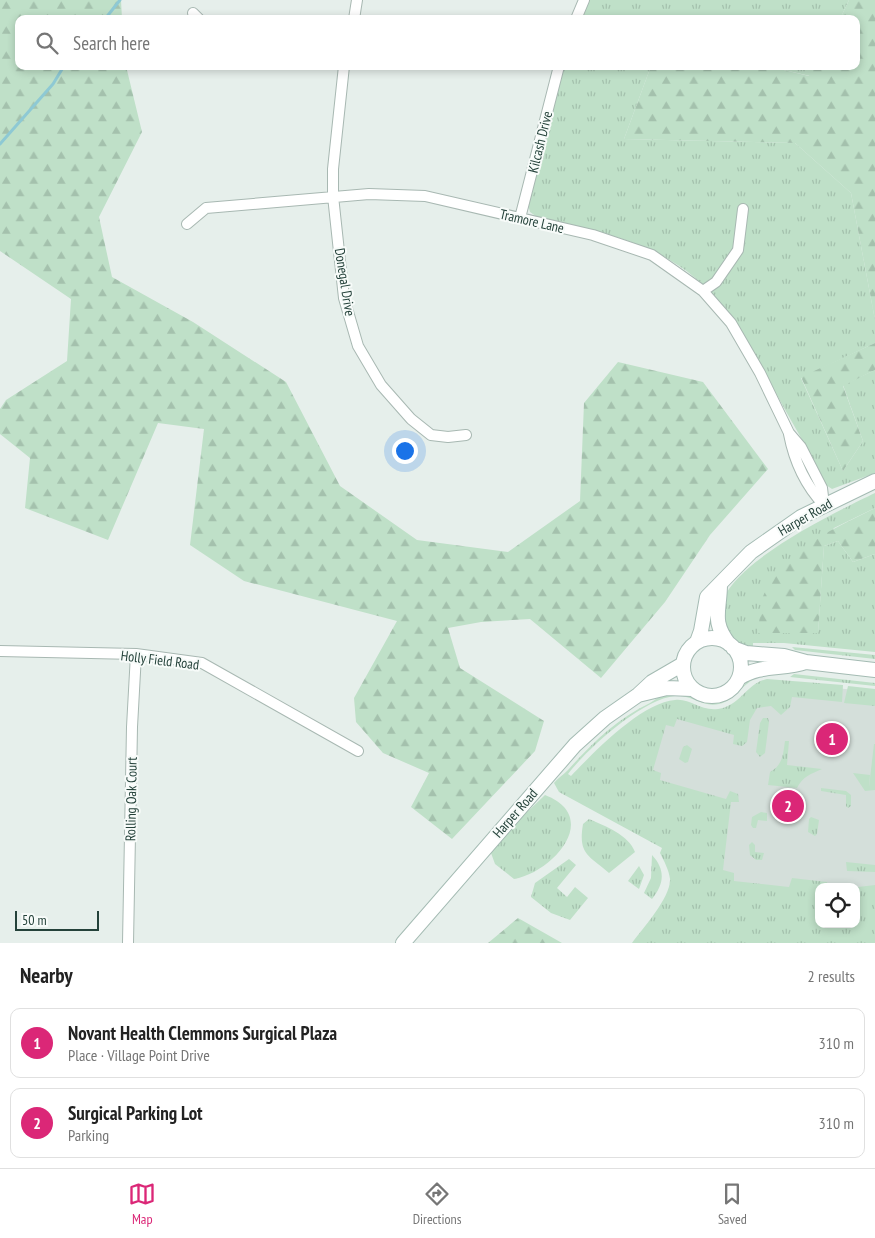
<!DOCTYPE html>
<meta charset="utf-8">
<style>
body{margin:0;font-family:"PT Sans Narrow",sans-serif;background:#f6f6f6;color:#222}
.controls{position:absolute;right:15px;bottom:15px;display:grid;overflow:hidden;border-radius:10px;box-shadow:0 2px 8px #0003}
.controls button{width:45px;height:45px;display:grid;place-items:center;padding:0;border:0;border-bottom:1px solid #e0e0e0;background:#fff;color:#222;font:25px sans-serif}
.scale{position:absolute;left:15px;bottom:12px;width:84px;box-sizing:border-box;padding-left:5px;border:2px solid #24423a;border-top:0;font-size:14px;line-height:18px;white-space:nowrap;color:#24423a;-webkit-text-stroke:4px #f7fbf9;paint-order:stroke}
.you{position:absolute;left:404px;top:450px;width:18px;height:18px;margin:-12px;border:4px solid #fff;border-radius:50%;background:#1a73e8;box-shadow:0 0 0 8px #1a73e833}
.badge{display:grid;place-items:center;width:32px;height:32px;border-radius:50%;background:#db2777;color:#fff;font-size:16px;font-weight:700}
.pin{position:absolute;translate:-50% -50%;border:2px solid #fff;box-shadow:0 1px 5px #0006}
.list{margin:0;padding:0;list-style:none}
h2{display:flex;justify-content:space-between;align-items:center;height:65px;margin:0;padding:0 20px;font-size:21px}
h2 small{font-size:16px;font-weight:400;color:#767676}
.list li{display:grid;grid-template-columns:32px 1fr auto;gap:15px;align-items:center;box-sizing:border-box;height:70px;margin:0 10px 10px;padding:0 10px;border:1px solid #e0e0e0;border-radius:10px}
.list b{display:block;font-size:19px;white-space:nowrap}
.list p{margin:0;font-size:16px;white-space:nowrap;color:#767676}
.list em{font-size:16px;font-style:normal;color:#767676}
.icon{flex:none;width:28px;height:28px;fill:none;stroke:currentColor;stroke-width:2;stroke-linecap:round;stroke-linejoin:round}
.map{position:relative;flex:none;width:875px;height:943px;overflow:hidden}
.search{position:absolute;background:#fff;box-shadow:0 2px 8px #0003;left:15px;right:15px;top:15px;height:55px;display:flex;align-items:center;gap:12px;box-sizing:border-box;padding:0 18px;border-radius:10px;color:#767676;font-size:19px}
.sheet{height:225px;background:#fff}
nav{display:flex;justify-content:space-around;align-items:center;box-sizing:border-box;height:70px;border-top:1px solid #e0e0e0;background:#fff;font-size:14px;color:#767676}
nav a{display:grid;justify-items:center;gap:2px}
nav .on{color:#db2777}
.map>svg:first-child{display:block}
.built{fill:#d4dfda;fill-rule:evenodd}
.grass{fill:url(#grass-tufts)}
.forest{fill:url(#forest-firs)}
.garden{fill:#bfe0c8}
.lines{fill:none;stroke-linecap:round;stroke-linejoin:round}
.stream{stroke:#8ec9d4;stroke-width:3}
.street-casing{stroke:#a8b8b2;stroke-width:12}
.secondary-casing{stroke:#a4bbb3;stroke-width:16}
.street{stroke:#fff;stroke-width:10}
.secondary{stroke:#fff;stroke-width:14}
.labels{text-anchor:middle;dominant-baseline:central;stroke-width:4;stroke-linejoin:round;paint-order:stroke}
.street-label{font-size:14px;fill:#24423a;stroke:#f7fbf9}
</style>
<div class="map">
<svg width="875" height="943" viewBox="0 0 875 943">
<defs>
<pattern id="grass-tufts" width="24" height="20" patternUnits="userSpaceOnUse" patternTransform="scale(1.25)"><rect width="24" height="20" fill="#bfe0c8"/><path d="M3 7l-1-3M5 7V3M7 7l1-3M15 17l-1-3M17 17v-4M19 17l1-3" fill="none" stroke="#a4c1ad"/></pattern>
<pattern id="forest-firs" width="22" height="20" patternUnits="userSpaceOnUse" patternTransform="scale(1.25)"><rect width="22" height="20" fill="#bfe0c8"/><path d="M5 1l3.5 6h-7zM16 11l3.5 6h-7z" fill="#a4c1ad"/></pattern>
</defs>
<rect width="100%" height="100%" fill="#e6efeb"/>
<path class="built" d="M766 681 875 692V943L741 900 647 783 651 727 679 715 716 711 737 704ZM819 887H856V924H819Z"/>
<path class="grass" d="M587 0H849L840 19H580Z
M563 66H651L624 139 795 143 851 193 875 320V343L801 378 843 471 863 441 843 385 875 370V473L832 489 826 485C810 452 791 421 773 388 740 329 721 286 657 253 619 234 577 227 537 217L530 212 528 205Z
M767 66H815L810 76Z
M875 493V508L834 528 758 632H818L824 546 838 541 853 562 875 554V652L784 643H753V650H747L728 637C726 629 720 615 721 607 728 563 838 511 875 493Z
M792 647 875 655V659L795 650Z
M794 674 875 683V686L790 677Z
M755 676 756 678C741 685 736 700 719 704 702 708 691 694 675 696 642 699 587 749 568 774L571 776C593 753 642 702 675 700 692 698 702 714 723 708 742 702 748 683 767 679L843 685 842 702 792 697 790 707 781 715 771 706 757 708 750 720 747 742 742 746 733 744 734 735 677 719 674 727 666 725 653 770 661 773 660 780 726 799 730 791 738 794 739 802H731L723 870 734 873V881L789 887 792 878 827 882 829 887H819V924H856L858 887 875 885V943H632C643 928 671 897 670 879 669 870 664 861 660 853L662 848 559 792 554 783C558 778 563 775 568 770 592 743 617 719 650 703 655 700 661 695 667 694 688 690 705 709 726 700 738 695 744 682 755 676Z
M848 686 875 689V706L844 703Z
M763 718H768L769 722 765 753 760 757 756 752 760 723Z
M785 741H789L787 765 822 769C811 774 803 776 797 788L768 785 770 772C783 765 783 754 785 741Z
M687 745 692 749 688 762 685 763 679 759 683 747Z
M853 773 870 775 869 787H875V790L865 791Z
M821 788 846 791 851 795V806L848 808 846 806V795L821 791Z
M545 795C602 817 553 872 514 879L495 864 491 853 525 814Z
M761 812 767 813V821L758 820 756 828H753L751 825 752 817Z
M811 817 819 820 817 834 815 836 808 832 809 819Z
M589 819C605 826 629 835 635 852L609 873C588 855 578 854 583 824Z
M752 842 755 845V852L764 853 762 860H756L750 855 749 845Z
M652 855C666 870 664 884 652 899L644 893 651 878Z
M569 859 576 865 557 888 567 897 575 887 588 898 570 920 551 913 531 897 535 883Z
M846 862 875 865V872L847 871Z
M639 866 644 875 639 889 628 881Z"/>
<path class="forest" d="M0 0H121L122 19H19V66H126L142 132 99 217 112 277 193 322 286 382 340 486 417 540 508 552 580 501 584 403 618 362 703 382 768 469 710 535 665 602 601 678 530 619 481 622 448 628 460 668 544 721 535 751 452 839 411 807 429 773 383 753 356 722 354 698 397 621 244 581 190 545 204 429 158 423 108 540 25 508 30 458 0 434V409L6 400 67 361 71 299 0 251Z
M849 0H875V320L851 193 795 143 624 139 651 66H767L809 76 815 66H856V19H840Z
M875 343V370L843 386 863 441 843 471 801 377Z
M875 508V554L853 562 838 541 824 546 818 633H758C760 621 759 605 764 594 786 549 833 529 875 508Z
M518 918 562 943H488Z"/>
<path class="garden" d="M874 744H875V787H869Z"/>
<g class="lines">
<path class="stream" d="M105 19 120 0
M0 144 53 84 64 66"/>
<defs>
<path id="street" d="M193 13 199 19
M354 19 357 0
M576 19 584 0
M344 66 333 169V196L344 298 358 346 381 385 411 419 431 435 448 437 466 435
M520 218 559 66
M187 224 206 208 369 194 425 196 593 235 652 255 703 291 731 323 760 373 789 433 801 447 822 488 824 505
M703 291 716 282 738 250 743 209
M789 434C794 460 806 486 824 505
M0 651 136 654 202 663 358 751
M128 943 132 727 136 654"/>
<path id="secondary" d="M720 584C720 611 711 621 729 644
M683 667a29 29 0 1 1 58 0a29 29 0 1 1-58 0Z
M697 642 701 631 707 597 751 552 801 517 875 481
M733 648 746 653 784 656 806 662 875 670
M739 678C760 664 783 670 806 662
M638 695 667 688 692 689
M403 943 575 745 605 718 638 695 652 682 683 664"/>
</defs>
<use href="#street" class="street-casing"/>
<use href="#secondary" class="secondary-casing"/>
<use href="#street" class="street"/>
<use href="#secondary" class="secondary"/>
</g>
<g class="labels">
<g class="street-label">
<text transform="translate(540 142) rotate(-76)">Kilcash Drive</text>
<text transform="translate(532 221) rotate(13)">Tramore Lane</text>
<text transform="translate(345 282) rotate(81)">Donegal Drive</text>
<text transform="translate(805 517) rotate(-30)">Harper Road</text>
<text transform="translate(160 660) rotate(7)">Holly Field Road</text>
<text transform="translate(131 799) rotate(-89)">Rolling Oak Court</text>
<text transform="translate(515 813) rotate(-49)">Harper Road</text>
</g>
</g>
</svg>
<div class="controls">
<button><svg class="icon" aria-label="locate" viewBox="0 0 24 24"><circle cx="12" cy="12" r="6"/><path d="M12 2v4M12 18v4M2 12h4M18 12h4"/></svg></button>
</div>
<div class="scale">50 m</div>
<div class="you"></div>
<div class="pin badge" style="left:832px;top:739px">1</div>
<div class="pin badge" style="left:788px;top:806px">2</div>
<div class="search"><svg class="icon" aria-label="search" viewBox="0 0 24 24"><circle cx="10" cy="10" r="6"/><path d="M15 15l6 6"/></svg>Search here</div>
</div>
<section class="sheet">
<h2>Nearby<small>2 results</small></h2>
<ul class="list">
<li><span class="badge">1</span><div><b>Novant Health Clemmons Surgical Plaza</b><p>Place · Village Point Drive</p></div><em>310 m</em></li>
<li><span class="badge">2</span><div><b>Surgical Parking Lot</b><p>Parking</p></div><em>310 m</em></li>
</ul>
</section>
<nav>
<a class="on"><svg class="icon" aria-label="map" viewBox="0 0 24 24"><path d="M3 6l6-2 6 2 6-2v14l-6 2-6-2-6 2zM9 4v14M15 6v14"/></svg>Map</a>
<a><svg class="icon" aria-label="directions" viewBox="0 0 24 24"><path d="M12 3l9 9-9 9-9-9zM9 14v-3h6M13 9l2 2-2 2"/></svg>Directions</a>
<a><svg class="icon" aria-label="saved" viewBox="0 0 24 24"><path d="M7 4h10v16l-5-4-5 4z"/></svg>Saved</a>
</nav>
